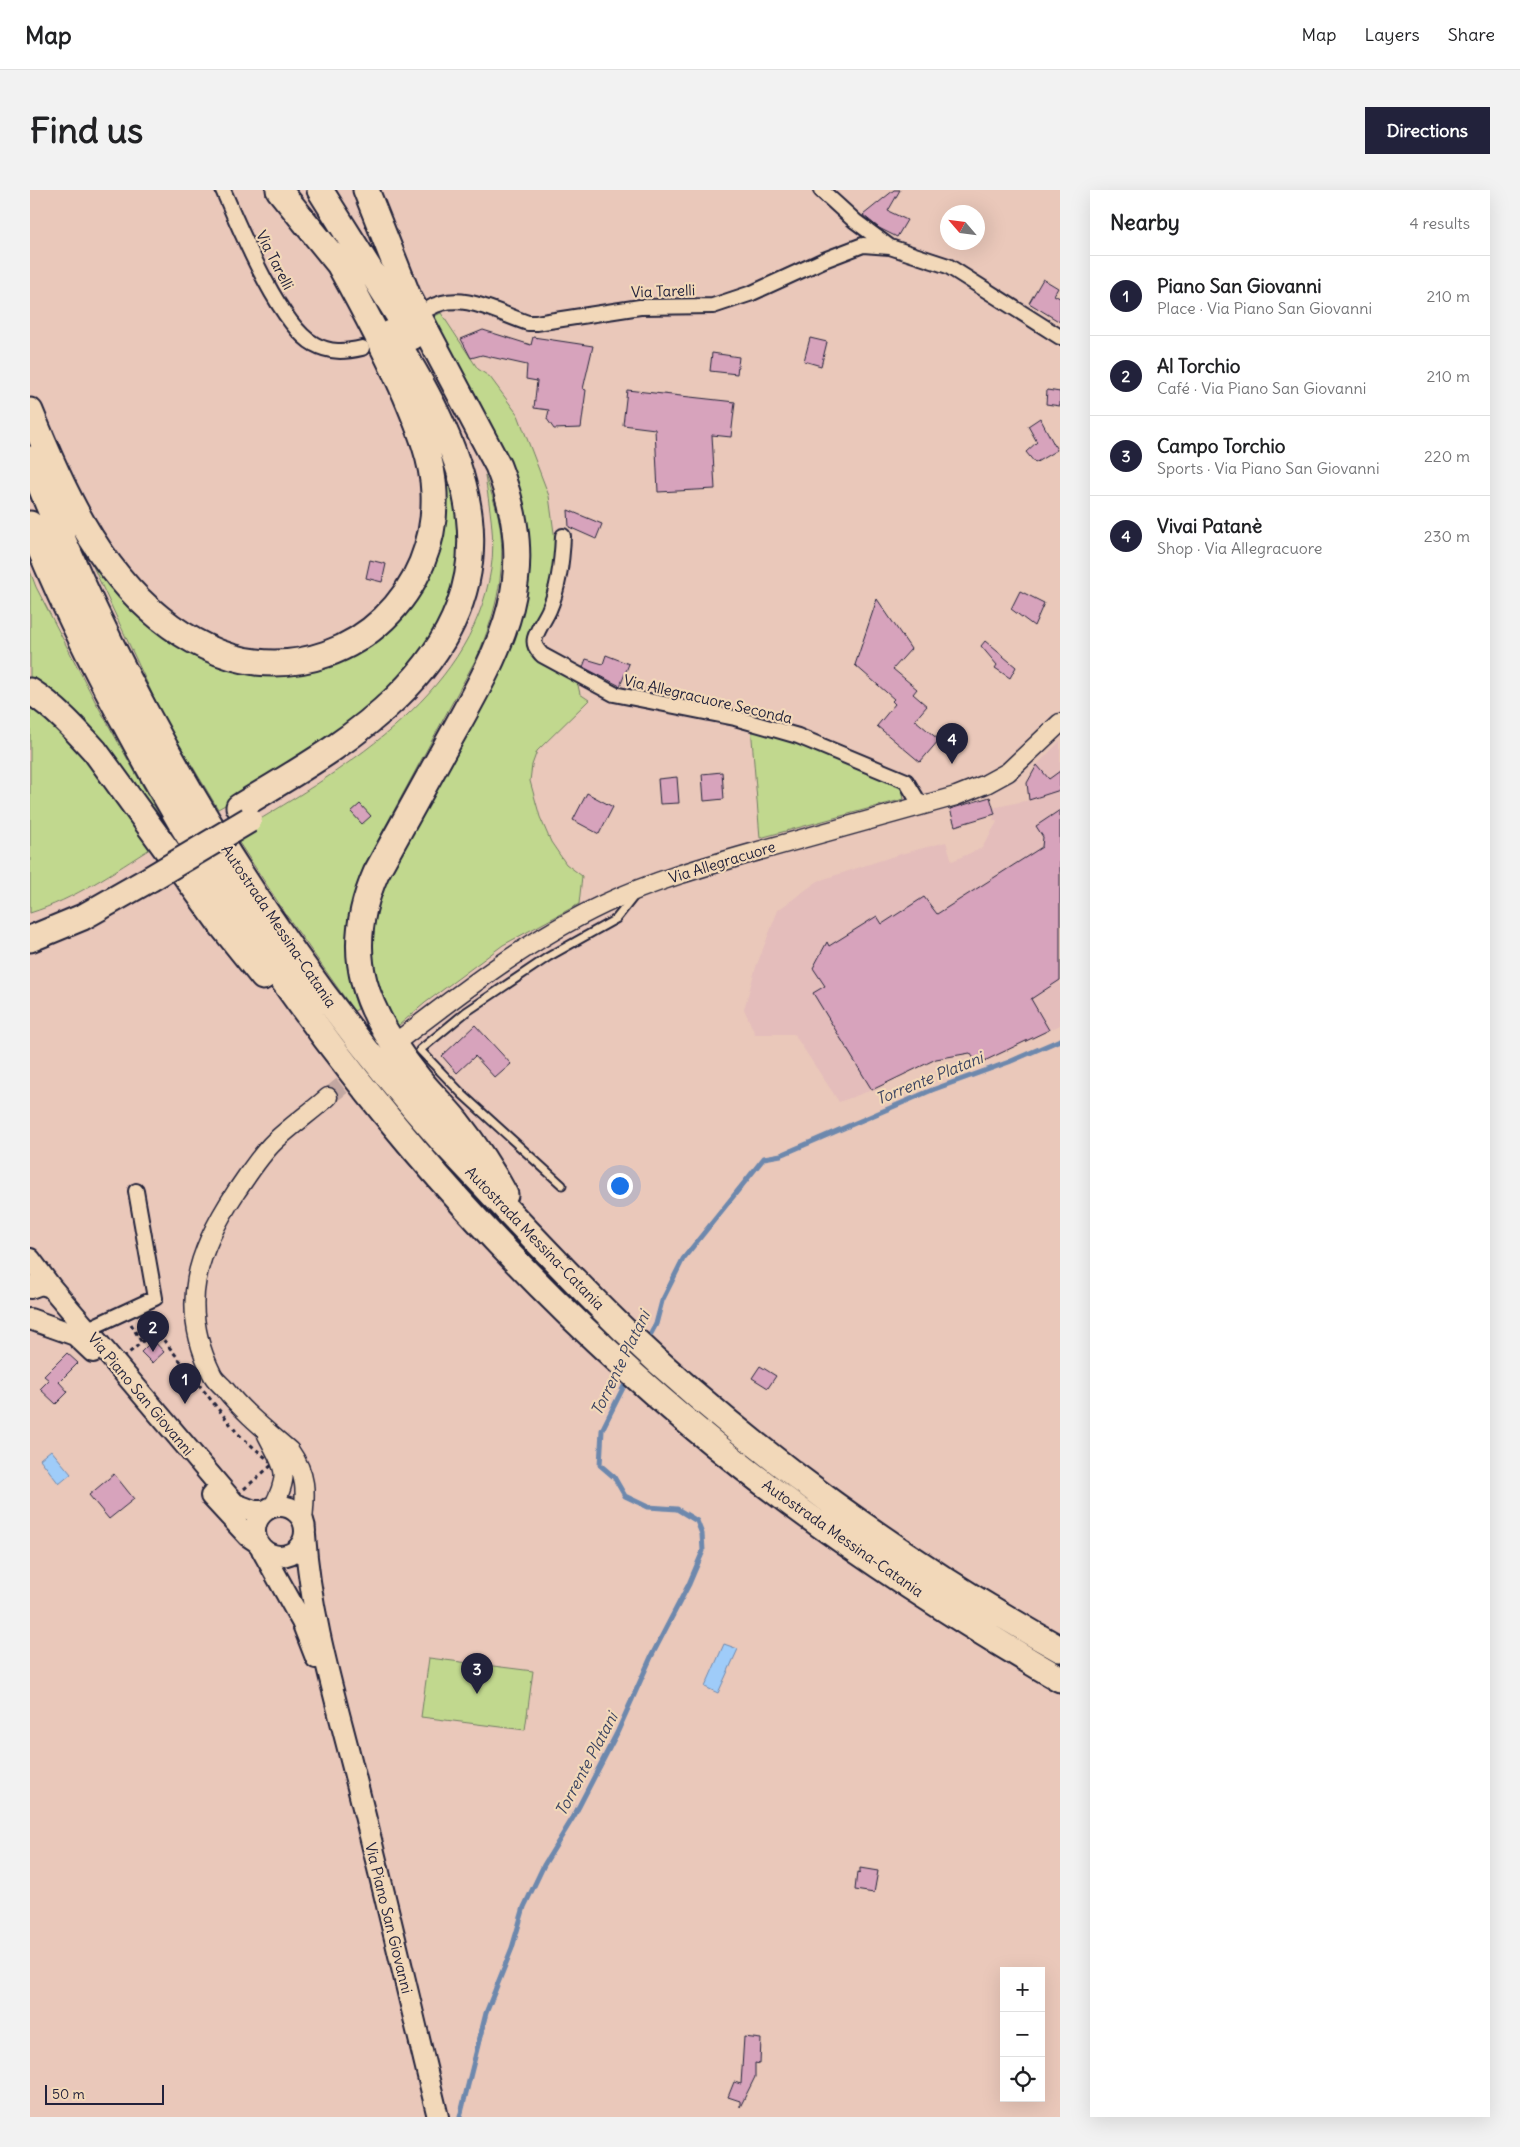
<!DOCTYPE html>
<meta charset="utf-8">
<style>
body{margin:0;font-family:Delius,sans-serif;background:#f2f2f2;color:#202124}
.controls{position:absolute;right:15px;bottom:15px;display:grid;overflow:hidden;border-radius:0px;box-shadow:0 5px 20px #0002}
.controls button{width:45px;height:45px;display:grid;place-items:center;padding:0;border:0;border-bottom:1px solid #e0e0e0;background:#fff;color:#202124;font:25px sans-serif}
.compass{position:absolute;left:910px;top:15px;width:45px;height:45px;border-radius:50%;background:#fff;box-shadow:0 5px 20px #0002;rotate:298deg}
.scale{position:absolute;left:15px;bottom:12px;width:119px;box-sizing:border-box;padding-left:5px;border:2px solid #22223b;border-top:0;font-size:14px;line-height:18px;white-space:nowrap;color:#22223b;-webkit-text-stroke:4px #f2d8b9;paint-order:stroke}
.you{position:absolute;left:589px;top:995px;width:18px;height:18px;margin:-12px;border:4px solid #fff;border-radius:50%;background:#1a73e8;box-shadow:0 0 0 8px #1a73e833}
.badge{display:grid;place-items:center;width:32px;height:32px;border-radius:50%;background:#22223b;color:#fff;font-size:16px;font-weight:700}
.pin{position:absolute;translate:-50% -41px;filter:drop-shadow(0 1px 2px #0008)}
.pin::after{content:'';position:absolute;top:26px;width:18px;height:15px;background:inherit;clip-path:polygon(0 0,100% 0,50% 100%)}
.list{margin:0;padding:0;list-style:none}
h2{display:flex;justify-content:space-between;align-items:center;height:65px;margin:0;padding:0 20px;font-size:21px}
h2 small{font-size:16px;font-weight:400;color:#757577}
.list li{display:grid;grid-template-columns:32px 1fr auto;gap:15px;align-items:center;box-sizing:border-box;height:80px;padding:0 20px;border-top:1px solid #e0e0e0}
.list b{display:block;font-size:19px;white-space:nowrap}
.list p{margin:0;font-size:16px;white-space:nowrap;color:#757577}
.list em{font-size:16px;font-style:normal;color:#757577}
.icon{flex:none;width:28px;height:28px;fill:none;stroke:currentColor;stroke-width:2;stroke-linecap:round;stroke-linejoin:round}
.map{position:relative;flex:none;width:1030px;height:1927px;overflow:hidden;border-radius:0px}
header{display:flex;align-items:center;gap:30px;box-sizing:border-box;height:70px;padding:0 25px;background:#fff;border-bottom:1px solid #e0e0e0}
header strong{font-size:24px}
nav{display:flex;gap:28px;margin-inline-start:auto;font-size:18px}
.intro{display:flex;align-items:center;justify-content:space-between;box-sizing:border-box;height:120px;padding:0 30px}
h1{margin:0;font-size:35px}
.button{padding:12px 22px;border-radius:0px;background:#22223b;color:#fff;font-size:18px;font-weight:700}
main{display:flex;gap:30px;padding:0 30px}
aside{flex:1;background:#fff;border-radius:0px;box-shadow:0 5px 20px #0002}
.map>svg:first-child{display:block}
.built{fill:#e4bdbb}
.green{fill:#c1d88e;stroke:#727d64}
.water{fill:#9fccf9;stroke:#6d88ad}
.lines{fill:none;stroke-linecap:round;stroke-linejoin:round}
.stream{stroke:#6d88ad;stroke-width:5}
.building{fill:#d7a3bc;stroke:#22223b}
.tertiary-tunnel{stroke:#c2a7a1;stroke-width:18;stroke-dasharray:18 9;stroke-linecap:butt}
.service-casing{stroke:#22223b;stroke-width:11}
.minor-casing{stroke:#22223b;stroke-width:18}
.tertiary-casing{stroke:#22223b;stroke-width:21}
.secondary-casing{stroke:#22223b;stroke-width:24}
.motorway-casing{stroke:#22223b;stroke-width:29}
.path{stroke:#22223b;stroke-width:3;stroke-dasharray:4 4;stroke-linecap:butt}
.service{stroke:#f2d8b9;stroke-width:7}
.minor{stroke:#f2d8b9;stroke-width:14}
.tertiary{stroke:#f2d8b9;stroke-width:18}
.secondary{stroke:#f2d8b9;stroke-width:20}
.motorway{stroke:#f2d8b9;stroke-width:25}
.motorway-bridge-casing{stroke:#22223b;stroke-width:29;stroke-linecap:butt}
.motorway-bridge{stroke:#f2d8b9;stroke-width:25}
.labels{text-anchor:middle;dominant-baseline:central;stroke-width:4.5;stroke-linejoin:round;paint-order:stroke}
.street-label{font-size:15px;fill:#22223b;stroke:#f2d8b9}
.water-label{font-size:16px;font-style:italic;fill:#3b4461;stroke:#f2d8b9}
</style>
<header>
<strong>Map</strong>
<nav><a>Map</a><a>Layers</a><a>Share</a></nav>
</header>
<div class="intro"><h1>Find us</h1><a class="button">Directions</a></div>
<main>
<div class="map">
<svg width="1030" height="1927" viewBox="0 0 1030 1927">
<rect width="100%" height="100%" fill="#eac8ba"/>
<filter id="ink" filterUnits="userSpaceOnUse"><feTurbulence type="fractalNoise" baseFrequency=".02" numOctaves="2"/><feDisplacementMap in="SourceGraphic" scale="10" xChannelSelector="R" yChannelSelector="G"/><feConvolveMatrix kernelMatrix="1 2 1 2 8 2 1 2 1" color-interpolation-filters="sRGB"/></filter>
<g filter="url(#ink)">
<path class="built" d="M1030 551V835L948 874 939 863 906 869 842 900 809 912 764 844H725L714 819 726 777 748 720 788 691 867 665 916 652 922 671 952 658 967 632 963 629 965 624 963 618 999 610 997 593 1007 575Z"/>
<path class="green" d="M411 123 448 179 460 187 488 225 519 306 527 365 520 400 498 451 547 491 550 504 559 510 507 561 502 575 500 591 510 627 521 652 536 674 552 686 549 714 473 755 395 813 362 841 342 800V715L495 375 403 127Z
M375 184 432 314 424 406 394 465 329 529 225 598 188 619 133 527 60 370 64 368 184 468 318 459 402 359Z
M455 285C459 298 465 312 468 325 478 375 467 421 447 467L335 674C315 721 309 771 328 819L324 821 257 726 204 645C306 583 441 509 461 379 466 348 459 316 455 285Z
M0 381 6 397 65 511 161 682 0 492Z
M0 511 38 543 123 657C83 682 45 709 0 723Z
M721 536 750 544 871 594 874 609 730 648Z
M399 1468 503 1481 495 1540 391 1527Z"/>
<path class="water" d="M21 1260 41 1284 29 1294 10 1269Z
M694 1454 708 1459 688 1503 675 1497Z"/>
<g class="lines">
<path class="stream" d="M617 1151 626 1134 632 1111 653 1069 734 968 751 965 902 900 979 872 1030 850
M430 1927 456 1823 482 1758 494 1717 514 1675 544 1626 587 1543 621 1467 659 1394 673 1361 672 1344 667 1331 647 1319 618 1317 595 1306 584 1287 570 1275 572 1240 598 1188"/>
</g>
<path class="building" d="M864 0H870L858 21 877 30 867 47 849 38 833 25Z
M1013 89 1028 98 1024 105 1030 108V132L999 113Z
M453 140 501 155 503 147 563 156 553 199 556 200 551 238 524 239 517 229 519 220 504 218 507 191 496 189 497 175 452 165 441 168 431 149Z
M780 148 797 152 791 176 774 171Z
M682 163 709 167 707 184 680 181Z
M597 200 705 212 701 247 682 245 685 299 628 302 625 239 593 235Z
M1017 200 1030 202V216L1016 214Z
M1010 228 1027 260 1005 273 996 262 1007 252 998 236Z
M538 320 572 334 566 349 539 337Z
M340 370 356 374 352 392 336 388Z
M990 401 1014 413 1004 436 981 419Z
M847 409 881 459 863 479 887 499 883 504 897 516 885 530 909 550 890 572 847 536 865 514 862 511 864 509 825 475Z
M955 451 986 477 980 488 965 478 967 475 951 456Z
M576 465 599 474 590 496 553 477 556 469 573 474Z
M1007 575 1019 589 1030 581V600L999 610 997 593Z
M692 582 694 609 674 611 672 584Z
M647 587 649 613 630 614 628 589Z
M557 603 583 617 569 644 543 630Z
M960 607 965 624 925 636 920 619Z
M330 614 341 626 332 634 321 622Z
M1030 620V790L1001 809 1019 840 948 874 940 863 906 869 842 900 783 803 795 796 783 778 797 752 799 756 847 726 852 734 894 707 907 724 1012 657 1013 647 1006 636Z
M445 835 481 874 465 888 445 866 427 883 412 866Z
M123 1150 134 1162 122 1173 111 1162Z
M37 1163 48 1173 29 1192 38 1202 26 1214 10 1199 19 1190 14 1186Z
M730 1176 746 1186 738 1198 722 1188Z
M84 1284 104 1309 79 1329 59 1305Z
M830 1678 848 1681 844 1703 825 1700 827 1682 830 1683Z
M714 1847 731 1849 730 1874 725 1873V1887L710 1917V1911L698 1907 704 1892 711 1894Z"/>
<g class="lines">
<path class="tertiary-tunnel" d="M298 907 333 879"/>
<defs>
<path id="service" d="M532 995 433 905 390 860 436 822 518 767 586 729 605 705"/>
<path id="minor" d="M193 0C209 37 250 136 284 154 300 163 315 162 332 158
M791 0 825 31 860 57 918 76 1030 147
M400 118C431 100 467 123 498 133H506L610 117 683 116 722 103 794 70 833 55 860 57
M533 346C532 371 529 397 519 420 515 429 508 438 505 448 503 456 508 460 512 465L584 504 705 528 768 546 876 591 891 616
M58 1139 125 1108 106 1001"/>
<path id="tertiary" d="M369 850C434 800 500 749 574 714 627 689 683 674 739 658 801 641 863 623 926 606L956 594 978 582 1030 533
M237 1245C254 1278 261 1282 243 1317
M273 1330C276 1301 277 1285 260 1261 237 1241 213 1222 194 1198 190 1194 184 1189 182 1184 148 1116 167 1061 206 1002 218 985 230 965 245 951 262 935 281 922 298 907"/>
<path id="secondary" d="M0 1069 21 1097 205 1314 224 1321H234
M0 1098 11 1094 21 1097
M0 1129 45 1145 63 1162
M181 1306 218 1346 227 1352
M225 1341a25 25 0 1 1 50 0a25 25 0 1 1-50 0Z
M275 1345C280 1422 303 1500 322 1574 352 1691 379 1809 408 1927
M232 1360 272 1432 286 1468"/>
<path id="motorway" d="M249 0 321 89
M290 0 382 147
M336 0 378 106 468 276C511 386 474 452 421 547 396 592 371 637 346 683 310 765 336 823 389 889 401 904 415 917 427 932 445 955 461 979 475 1005
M0 221C30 295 66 377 130 428 157 450 192 468 226 472 325 483 408 402 404 303 403 270 389 237 376 206 356 161 334 119 310 76
M0 269C96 518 238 754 415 954 474 1016 532 1080 593 1139 722 1262 875 1372 1030 1459
M0 334C34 420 77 502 122 583 270 847 476 1090 714 1278 814 1356 920 1425 1030 1489
M0 501C25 517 45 539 65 561L192 736 233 787
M209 617C263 584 321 552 367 507 489 388 440 268 361 143
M0 749 53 727 120 689"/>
</defs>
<use href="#service" class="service-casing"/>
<use href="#minor" class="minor-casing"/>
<use href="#tertiary" class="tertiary-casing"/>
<use href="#secondary" class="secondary-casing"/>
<use href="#motorway" class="motorway-casing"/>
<path class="path" d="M101 1134 112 1153
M119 1146 132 1148 208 1244 243 1274 207 1305 93 1168Z"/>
<use href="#service" class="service"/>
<use href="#minor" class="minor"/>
<use href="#tertiary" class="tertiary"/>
<use href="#secondary" class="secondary"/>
<use href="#motorway" class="motorway"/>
<defs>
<path id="motorway-bridge" d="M120 689 219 630"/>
</defs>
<use href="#motorway-bridge" class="motorway-bridge-casing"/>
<use href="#motorway-bridge" class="motorway-bridge"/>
</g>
</g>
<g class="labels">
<g class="street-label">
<text transform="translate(245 70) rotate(63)">Via Tarelli</text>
<text transform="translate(633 101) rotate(-2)">Via Tarelli</text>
<text transform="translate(678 509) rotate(13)">Via Allegracuore Seconda</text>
<text transform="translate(692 672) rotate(-17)">Via Allegracuore</text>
<text transform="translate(249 736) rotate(56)">Autostrada Messina-Catania</text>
<text transform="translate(505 1048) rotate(46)">Autostrada Messina-Catania</text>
<text transform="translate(111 1204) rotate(50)">Via Piano San Giovanni</text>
<text transform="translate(813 1348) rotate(35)">Autostrada Messina-Catania</text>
<text transform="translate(359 1728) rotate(76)">Via Piano San Giovanni</text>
</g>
<g class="water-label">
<text transform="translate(899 888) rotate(-22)">Torrente Platani</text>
<text transform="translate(590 1173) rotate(-64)">Torrente Platani</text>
<text transform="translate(556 1574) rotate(-62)">Torrente Platani</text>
</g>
</g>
</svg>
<div class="controls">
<button>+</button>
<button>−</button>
<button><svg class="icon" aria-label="locate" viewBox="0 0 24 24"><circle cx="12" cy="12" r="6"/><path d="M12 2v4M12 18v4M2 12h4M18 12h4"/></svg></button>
</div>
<svg class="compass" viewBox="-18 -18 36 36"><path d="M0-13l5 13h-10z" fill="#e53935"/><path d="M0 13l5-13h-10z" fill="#757577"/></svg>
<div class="scale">50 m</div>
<div class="you"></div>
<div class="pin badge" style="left:155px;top:1214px">1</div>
<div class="pin badge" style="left:123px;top:1162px">2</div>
<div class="pin badge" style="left:447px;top:1504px">3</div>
<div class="pin badge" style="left:922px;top:574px">4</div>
</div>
<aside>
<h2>Nearby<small>4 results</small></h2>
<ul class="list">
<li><span class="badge">1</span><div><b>Piano San Giovanni</b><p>Place · Via Piano San Giovanni</p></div><em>210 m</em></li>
<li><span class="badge">2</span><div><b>Al Torchio</b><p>Café · Via Piano San Giovanni</p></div><em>210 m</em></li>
<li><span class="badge">3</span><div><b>Campo Torchio</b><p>Sports · Via Piano San Giovanni</p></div><em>220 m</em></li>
<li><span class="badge">4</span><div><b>Vivai Patanè</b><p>Shop · Via Allegracuore</p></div><em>230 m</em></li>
</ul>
</aside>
</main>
